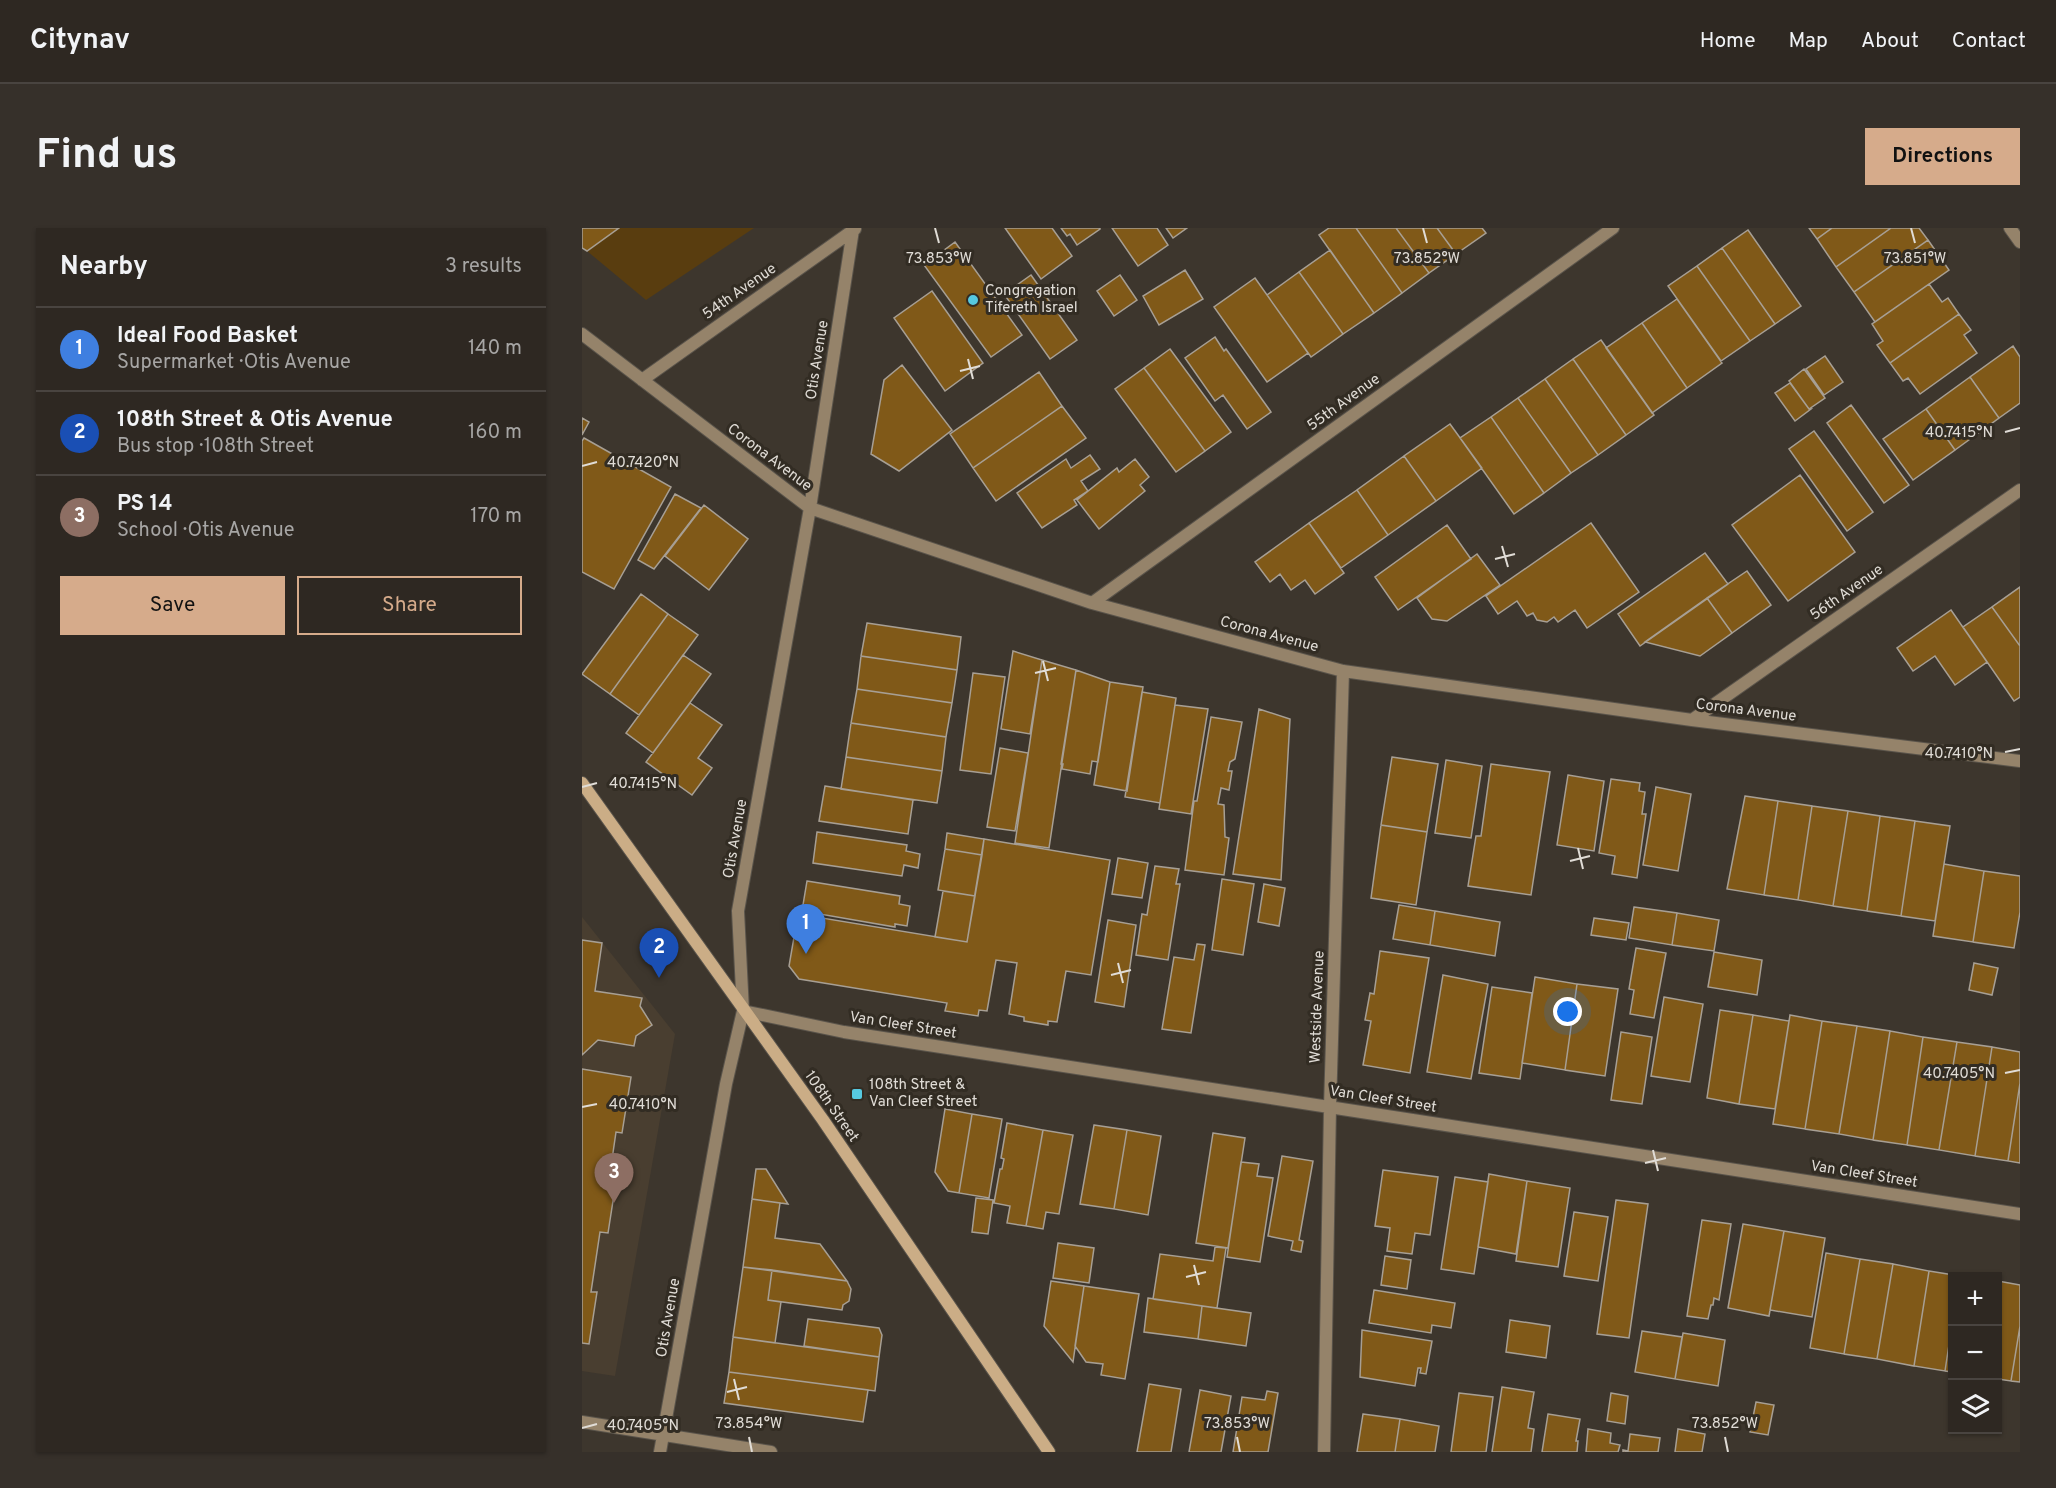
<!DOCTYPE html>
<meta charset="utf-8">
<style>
body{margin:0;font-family:Overpass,sans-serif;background:#36302a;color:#f1f3f6}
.controls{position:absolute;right:18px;bottom:18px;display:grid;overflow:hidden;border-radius:0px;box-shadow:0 2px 4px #0004}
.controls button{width:54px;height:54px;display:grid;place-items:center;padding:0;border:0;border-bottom:2px solid #494440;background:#2e2822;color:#f1f3f6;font:30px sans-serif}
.you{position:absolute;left:986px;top:784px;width:21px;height:21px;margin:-15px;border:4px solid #fff;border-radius:50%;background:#1a73e8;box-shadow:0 0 0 9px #1a73e833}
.badge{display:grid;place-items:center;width:39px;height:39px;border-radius:50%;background:#d6ab8b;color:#fff;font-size:20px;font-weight:700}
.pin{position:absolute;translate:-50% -50px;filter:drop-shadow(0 2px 3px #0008)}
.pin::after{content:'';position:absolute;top:32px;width:21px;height:18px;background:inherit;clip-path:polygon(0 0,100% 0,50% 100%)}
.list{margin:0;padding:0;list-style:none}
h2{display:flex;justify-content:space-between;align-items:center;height:78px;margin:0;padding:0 24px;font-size:26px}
h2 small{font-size:20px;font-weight:400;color:#a7a6a5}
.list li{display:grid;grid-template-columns:39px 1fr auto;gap:18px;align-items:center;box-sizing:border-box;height:84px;padding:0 24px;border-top:2px solid #494440}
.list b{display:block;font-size:22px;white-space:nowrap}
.list p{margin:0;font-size:20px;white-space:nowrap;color:#a7a6a5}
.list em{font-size:20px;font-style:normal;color:#a7a6a5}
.actions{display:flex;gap:12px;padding:18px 24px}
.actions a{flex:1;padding:14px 0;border:2px solid #d6ab8b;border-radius:0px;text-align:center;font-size:21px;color:#d6ab8b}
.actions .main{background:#d6ab8b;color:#111}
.icon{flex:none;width:33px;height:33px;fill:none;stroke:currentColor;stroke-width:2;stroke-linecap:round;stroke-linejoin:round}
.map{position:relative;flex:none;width:1438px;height:1224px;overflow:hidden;border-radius:0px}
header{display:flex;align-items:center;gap:36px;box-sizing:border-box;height:84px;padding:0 30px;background:#2e2822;border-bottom:2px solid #494440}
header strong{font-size:28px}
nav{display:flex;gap:33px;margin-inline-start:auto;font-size:21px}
.intro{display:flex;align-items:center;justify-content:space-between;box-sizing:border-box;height:144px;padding:0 36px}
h1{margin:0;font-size:42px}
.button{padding:15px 27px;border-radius:0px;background:#d6ab8b;color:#111;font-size:21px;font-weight:700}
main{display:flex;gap:36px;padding:0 36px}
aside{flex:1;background:#2e2822;border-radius:0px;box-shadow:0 2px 4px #0004}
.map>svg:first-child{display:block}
.built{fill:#493e30}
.green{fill:#593d0f}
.building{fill:#805918;stroke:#a79f94;stroke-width:1.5}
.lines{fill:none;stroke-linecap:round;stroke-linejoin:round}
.minor-casing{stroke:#5a544b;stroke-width:14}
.secondary-casing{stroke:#5a544b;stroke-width:14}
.minor{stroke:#95836a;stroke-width:12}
.secondary{stroke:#cbad86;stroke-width:12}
.ticks{fill:none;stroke:#e0dcd6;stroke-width:2}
.poi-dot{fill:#56c9e0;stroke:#322c23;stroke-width:2}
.labels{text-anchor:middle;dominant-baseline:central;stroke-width:6;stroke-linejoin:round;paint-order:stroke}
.poi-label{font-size:15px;fill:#e0dcd6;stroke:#322c23;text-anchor:start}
.street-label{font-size:15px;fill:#e0dcd6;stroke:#322c23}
.ticks-label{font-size:15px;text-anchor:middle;fill:#e0dcd6;stroke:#322c23;stroke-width:6;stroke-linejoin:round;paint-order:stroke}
</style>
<header>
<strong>Citynav</strong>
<nav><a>Home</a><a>Map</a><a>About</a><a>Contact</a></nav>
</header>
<div class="intro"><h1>Find us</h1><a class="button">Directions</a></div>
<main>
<aside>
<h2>Nearby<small>3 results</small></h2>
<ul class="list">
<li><span class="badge" style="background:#3f7fe0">1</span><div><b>Ideal Food Basket</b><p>Supermarket · Otis Avenue</p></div><em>140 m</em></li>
<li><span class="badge" style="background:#1a4fb4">2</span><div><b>108th Street &amp; Otis Avenue</b><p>Bus stop · 108th Street</p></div><em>160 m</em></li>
<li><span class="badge" style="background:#8d6e63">3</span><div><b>PS 14</b><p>School · Otis Avenue</p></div><em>170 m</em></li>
</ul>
<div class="actions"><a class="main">Save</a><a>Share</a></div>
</aside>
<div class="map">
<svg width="1438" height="1224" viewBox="0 0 1438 1224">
<rect width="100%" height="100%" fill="#3d362d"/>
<path class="built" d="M0 689 93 806 33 1148 0 1143Z"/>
<path class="green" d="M37 0H172L64 72 5 23Z"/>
<path class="building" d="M0 0H37L5 23 0 20Z
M423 0H470L490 28 459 51Z
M479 0H518V1L495 17 488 6 485 8Z
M530 0H575L586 17 556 38Z
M584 0H605L591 10Z
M747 0H774L820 65 792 85 737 7Z
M774 0H814L847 45 820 65Z
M814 0H855L874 26 847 45Z
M855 0H900L904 5 874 26Z
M1227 0H1250L1235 11Z
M1250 0H1309L1254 39 1235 11Z
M1309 0H1337L1346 12 1272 64 1254 39Z
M1166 2 1219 78 1193 96 1140 20Z
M1346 12 1367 42 1293 94 1272 64Z
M373 14 440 107 409 129 342 37Z
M1140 20 1193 96 1168 113 1115 38Z
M748 22 792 85 761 106 717 44Z
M1115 38 1168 113 1139 133 1086 58Z
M603 42 621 71 577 97 561 68Z
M717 44 761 106 729 129 685 67Z
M449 47 495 112 468 131 422 66Z
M538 47 555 72 532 88 515 63Z
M673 50 726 125 685 154 632 79Z
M1347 56 1360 74 1366 70 1377 86 1308 135 1295 117 1301 113 1290 96Z
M350 63 401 135 363 163 312 90Z
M1095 71 1140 135 1105 160 1060 95Z
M1377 86 1389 102 1382 107 1395 125 1338 166 1326 150 1321 153 1308 135Z
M1060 95 1105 160 1070 185 1024 120Z
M633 109 642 123 644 121 689 184 665 201 641 167 633 173 603 130Z
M1019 112 1072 187 1044 207 991 131Z
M1431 118 1438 129V175L1417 190 1388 149Z
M588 121 649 204 623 223 562 140Z
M1243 128 1261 154 1242 167 1224 141Z
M991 131 1044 207 1016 227 963 151Z
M320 137 370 202 317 243 289 226 302 152Z
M562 140 623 223 594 244 533 161Z
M1222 141 1243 170 1227 181 1207 153Z
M457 144 480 178 391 240 368 206Z
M1388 149 1417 190 1373 222 1344 181Z
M963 151 1016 227 989 245 936 170Z
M1208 155 1227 181H1229L1213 193 1193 165Z
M936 170 989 245 962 265 909 189Z
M1269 177 1327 257 1302 275 1245 195Z
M480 178 504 210 414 273 391 240Z
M1344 181 1373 222 1331 252 1301 211Z
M909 189 962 265 932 286 878 210Z
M0 190 7 194 0 207Z
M868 196 900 240 854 273 822 228Z
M1232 203 1291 284 1265 303 1207 221Z
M2 210 89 259 32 361 0 344V213Z
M508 227 518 241 499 253 506 263 492 272 495 277 460 300 435 265 484 231 489 240Z
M822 228 854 273 806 307 775 262Z
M553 231 567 249 558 257 563 263 517 301 495 272 535 240 537 244Z
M1218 247 1273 324 1206 373 1150 297Z
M775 262 806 307 759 340 727 295Z
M93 266 119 280 72 341 56 332Z
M122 277 166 311 127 362 83 328Z
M727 295 762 345 733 366 723 352 709 362 698 346 688 354 673 334Z
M1009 295 1057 364 1005 400 993 382 976 394 972 389 965 394 955 392 951 385 945 388 935 373 916 386 904 368Z
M865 297 889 331 816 382 793 349Z
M1123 325 1146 356 1058 418 1036 386Z
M895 326 918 357 865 393 850 391 835 370Z
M1165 343 1189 377 1150 405 1125 370Z
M1438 359V418L1410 379Z
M59 366 86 386 28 466 0 446Z
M1125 370 1150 405 1118 428 1063 414Z
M1410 379 1438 418V469L1432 473 1381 399Z
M1369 382 1405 434 1373 457 1353 428 1331 443 1315 420Z
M86 386 116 407 57 487 28 466Z
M285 395 379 409 375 442 279 428Z
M431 423 460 432 448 506 419 501Z
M101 427 129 446 71 525 44 505Z
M279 428 375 442 370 475 275 461Z
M460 432 494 442 467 620 433 615Z
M494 442 528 454 516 534 510 533 508 546 480 541 481 536H479Z
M391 445 423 449 409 546 378 542Z
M528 454 561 459 545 563 512 557Z
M275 461 370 475 364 509 269 495Z
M560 464 594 470 578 575 543 569Z
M108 475 140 497 116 530 130 540 110 567 64 534Z
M593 477 626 481 609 586 577 581Z
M677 481 708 491 699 652 651 646Z
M629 489 660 494 653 531 648 534 646 543H650L647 562 639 560 636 576 642 577 643 609 647 610 642 647 603 642 612 573H615Z
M269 495 364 509 360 543 264 529Z
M418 520 446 525 433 603 405 599Z
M264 529 360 543 355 575 259 561Z
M810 529 856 536 845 604 799 597Z
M864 532 900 538 889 610 853 605Z
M909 536 968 544 949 667 886 658 894 608H899Z
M986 547 1022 553 1012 623 975 617Z
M1029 551 1058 555 1057 563 1063 564 1060 586H1064L1055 650 1030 646 1033 628 1017 625Z
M243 558 331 572 326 606 237 593Z
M1074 559 1109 566 1096 643 1061 637Z
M1163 568 1196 573 1182 667 1145 661Z
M1196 573 1230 578 1216 672 1182 667Z
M1230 578 1266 583 1251 678 1216 672Z
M1266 583 1298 588 1285 683 1251 678Z
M1298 588 1333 593 1319 688 1285 683Z
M1333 593 1368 598 1353 693 1319 688Z
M799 597 845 604 834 677 789 670Z
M235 604 325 617 324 623 338 626 336 640 322 637 320 648 231 635Z
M365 605 402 611 400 627 363 621Z
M402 611 528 632 509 747 484 743 475 794 466 793V797L442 793V789L427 786 435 735 414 732 405 783 397 782 396 788 363 783 365 775 217 751 207 738 216 686 385 714Z
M363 621 400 627 393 668 356 662Z
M536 630 566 635 560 670 530 666Z
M1362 636 1402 643 1391 714 1351 708Z
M573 638 597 641 594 656H598L586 732 554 727 560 686 565 687Z
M1402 643 1438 648V684L1432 720 1391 714Z
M640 651 672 656 661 727 630 722Z
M225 653 318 668 317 676 328 678 325 698 313 696V699L220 683Z
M682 656 703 660 697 698 676 694Z
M361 663 393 668 385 714 353 709Z
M817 677 853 683 848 717 811 711Z
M1052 679 1095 685 1090 717 1047 710Z
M853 683 918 694 913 728 848 717Z
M1095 685 1137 692 1132 723 1090 717Z
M1012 690 1047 695 1044 712 1009 707Z
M526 692 554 697 542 779 513 774Z
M0 712 20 715 13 763 60 770 58 778 70 797 54 808 52 818 16 812 0 827Z
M615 716 623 717 609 805 580 801 592 729 612 732Z
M1054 720 1084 725 1072 790 1048 786 1052 762 1047 761Z
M798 723 847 730 828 845 781 837 789 793 783 792 788 765 792 766Z
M1132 724 1180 732 1175 767 1126 759Z
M1392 735 1416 740 1410 767 1387 762Z
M861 747 906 756 889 851 845 844Z
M953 749 995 756 983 842 940 835Z
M995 756 1036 761 1023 848 983 842Z
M910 759 950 765 938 851 897 845Z
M1082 769 1121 776 1108 854 1069 848Z
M1138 782 1171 787 1157 876 1125 870Z
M1171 787 1207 793 1193 881 1157 876Z
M1208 787 1240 793 1223 901 1191 896Z
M1240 793 1275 798 1257 906 1223 901Z
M1275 798 1308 803 1291 912 1257 906Z
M1308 803 1341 809 1325 917 1291 912Z
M1039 804 1070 809 1060 876 1029 872Z
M1341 809 1375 814 1357 922 1325 917Z
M1375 814 1410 819 1393 928 1357 922Z
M1410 819 1438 824V855L1426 933 1393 928Z
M0 841 49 849 40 905 34 904 26 959 33 960 26 1005 18 1004 9 1064H15L7 1116 0 1115Z
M1438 855V935L1426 933Z
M363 881 390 886 377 965 366 963 353 944Z
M390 886 420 891 407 970 377 965Z
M425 895 461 902 444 998 425 995 428 978 412 975 418 941H420L422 931 419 930Z
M512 897 545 902 532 981 498 976Z
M461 902 491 907 477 986 464 984 461 1001 444 998Z
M545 902 579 908 566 987 532 981Z
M631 905 663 910 646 1020 614 1015Z
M700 928 731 933 717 1012 721 1013 719 1024 709 1022 711 1013 686 1008Z
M659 934 677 936 675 948 691 950 678 1034 645 1029Z
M174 941H184L206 976 170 971Z
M801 942 856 949 848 1007 833 1005 830 1026 805 1023 808 1000 793 998Z
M907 946 945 953 934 1026 896 1019Z
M873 949 906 954 892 1046 859 1041Z
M945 953 988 960 976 1039 934 1033Z
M394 970 411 972 406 1006 390 1004Z
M170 971 198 975 193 1010 238 1016 265 1053 161 1039Z
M1034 972 1066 976 1047 1110 1015 1106Z
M992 984 1026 989 1016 1053 982 1048Z
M1120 992 1149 996 1137 1072 1132 1070 1131 1077H1129L1126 1091 1105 1088Z
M1161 996 1202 1003 1187 1088 1146 1080Z
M1202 1003 1243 1010 1230 1089 1188 1082Z
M476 1015 512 1020 507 1055 471 1050Z
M633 1019 644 1020 635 1080 571 1071 578 1026 631 1033Z
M1244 1025 1278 1031 1262 1126 1228 1120Z
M803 1028 829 1032 825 1061 799 1057Z
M1278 1031 1311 1036 1295 1131 1262 1126Z
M1311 1036 1347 1043 1332 1138 1295 1131Z
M161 1039 190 1042 186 1072 199 1074 193 1115 151 1109Z
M190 1042 265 1053 269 1061 267 1073 261 1077 260 1082 186 1072Z
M1347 1043 1378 1048H1370V1097L1363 1143 1332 1138Z
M469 1053 502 1058 491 1134 462 1098Z
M1416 1053 1438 1057V1098L1429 1153 1416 1151Z
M502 1058 557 1066 543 1151 519 1147 521 1136 504 1134 493 1118Z
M792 1062 873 1075 869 1100 850 1097 849 1105 787 1095Z
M566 1070 620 1078 616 1111 562 1104Z
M620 1078 669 1085 664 1118 616 1111Z
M226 1091 297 1100 300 1107 297 1129 222 1118Z
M928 1092 968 1098 964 1130 924 1124Z
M1370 1097V1144L1363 1143Z
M1438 1098V1154L1429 1153Z
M780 1102 850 1113 844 1146 838 1145 839 1140H836L833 1158 778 1149Z
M1060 1103 1100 1109 1093 1151 1053 1144Z
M1101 1105 1143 1112 1136 1158 1093 1151Z
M151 1109 297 1129 293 1163 147 1144Z
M147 1144 286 1162 281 1194 142 1175Z
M567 1156 599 1161 589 1224H555Z
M920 1159 952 1164 946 1200 952 1201 949 1224H910Z
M618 1162 649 1168 639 1224H607Z
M685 1163 696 1165 686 1224H651L660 1169 683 1172Z
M877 1165 911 1169 904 1224H869Z
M1029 1165 1046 1168 1043 1196 1025 1193Z
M1174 1174 1192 1177 1186 1207 1168 1204Z
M781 1186 818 1191 813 1224H775Z
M966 1186 998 1191 994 1213H996L995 1224H960Z
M818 1191 857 1198 853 1224H813Z
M1006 1201 1029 1205 1028 1215 1038 1217 1036 1224H1004Z
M1096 1201 1123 1206 1120 1224H1093Z
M1048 1206 1078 1210 1076 1224H1041V1222L1046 1223Z"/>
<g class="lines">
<defs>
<path id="minor" d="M1428 0 1438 14
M0 106 228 280 510 375 761 443 1110 492 1438 533
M60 152 273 1
M510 375 1031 0
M1110 492 1438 262
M161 783 262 804 1438 986
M0 1194 189 1224
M78 1224 144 856 161 783 156 683 228 280 271 2
M742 1224 748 879 761 443"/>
<path id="secondary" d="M0 555 241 892 467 1224"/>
</defs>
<use href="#minor" class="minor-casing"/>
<use href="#secondary" class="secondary-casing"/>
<use href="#minor" class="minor"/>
<use href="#secondary" class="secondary"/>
</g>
<path class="ticks" d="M353 0 357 15M841 0 845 15M1329 0 1333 15M386 131 391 151M378 143 398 138M1423 204 1438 200M0 238 15 234M920 318 926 339M913 331 933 326M461 433 466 453M453 445 474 440M1423 524 1438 521M0 559 15 555M996 620 1001 641M988 633 1008 628M536 735 541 755M529 747 549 742M1423 845 1438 842M0 879 15 876M1071 922 1076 943M1063 935 1084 930M612 1037 617 1057M604 1049 624 1044M152 1151 157 1172M145 1164 165 1159M0 1200 15 1196M167 1209 170 1224M655 1209 658 1224M1143 1209 1146 1224"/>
<g class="poi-dot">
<circle cx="391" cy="72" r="6"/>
<rect x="269" y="860" width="12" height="12" rx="3"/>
</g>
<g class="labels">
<g class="poi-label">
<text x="403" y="63">Congregation<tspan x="403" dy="17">Tifereth Israel</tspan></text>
<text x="287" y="857">108th Street &amp;<tspan x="287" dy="17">Van Cleef Street</tspan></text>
</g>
<g class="street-label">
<text transform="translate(158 64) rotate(-35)">54th Avenue</text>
<text transform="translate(236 132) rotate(-81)">Otis Avenue</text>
<text transform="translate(762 175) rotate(-36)">55th Avenue</text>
<text transform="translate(187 230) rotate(37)">Corona Avenue</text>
<text transform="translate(1265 365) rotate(-35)">56th Avenue</text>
<text transform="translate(687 407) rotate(15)">Corona Avenue</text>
<text transform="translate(1164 483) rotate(7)">Corona Avenue</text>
<text transform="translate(154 611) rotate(-80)">Otis Avenue</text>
<text transform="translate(736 779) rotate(-88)">Westside Avenue</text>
<text transform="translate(321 798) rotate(9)">Van Cleef Street</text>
<text transform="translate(801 872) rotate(9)">Van Cleef Street</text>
<text transform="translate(249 879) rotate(55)">108th Street</text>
<text transform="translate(1282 947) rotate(9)">Van Cleef Street</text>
<text transform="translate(87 1090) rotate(-80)">Otis Avenue</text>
</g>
</g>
<g class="ticks-label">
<text x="357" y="35">73.853°W</text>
<text x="845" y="35">73.852°W</text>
<text x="1333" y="35">73.851°W</text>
<text x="1377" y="209">40.7415°N</text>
<text x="61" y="239">40.7420°N</text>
<text x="1377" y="530">40.7410°N</text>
<text x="61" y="560">40.7415°N</text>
<text x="1377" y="850">40.7405°N</text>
<text x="61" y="881">40.7410°N</text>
<text x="167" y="1200">73.854°W</text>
<text x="655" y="1200">73.853°W</text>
<text x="1143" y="1200">73.852°W</text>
<text x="61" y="1202">40.7405°N</text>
</g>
</svg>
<div class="controls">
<button>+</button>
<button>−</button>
<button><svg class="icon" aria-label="layers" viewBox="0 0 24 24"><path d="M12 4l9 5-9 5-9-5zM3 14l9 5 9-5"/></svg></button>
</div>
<div class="you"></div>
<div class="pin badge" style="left:224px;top:726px;background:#3f7fe0">1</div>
<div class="pin badge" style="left:77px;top:750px;background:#1a4fb4">2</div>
<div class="pin badge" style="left:32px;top:975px;background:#8d6e63">3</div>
</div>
</main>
